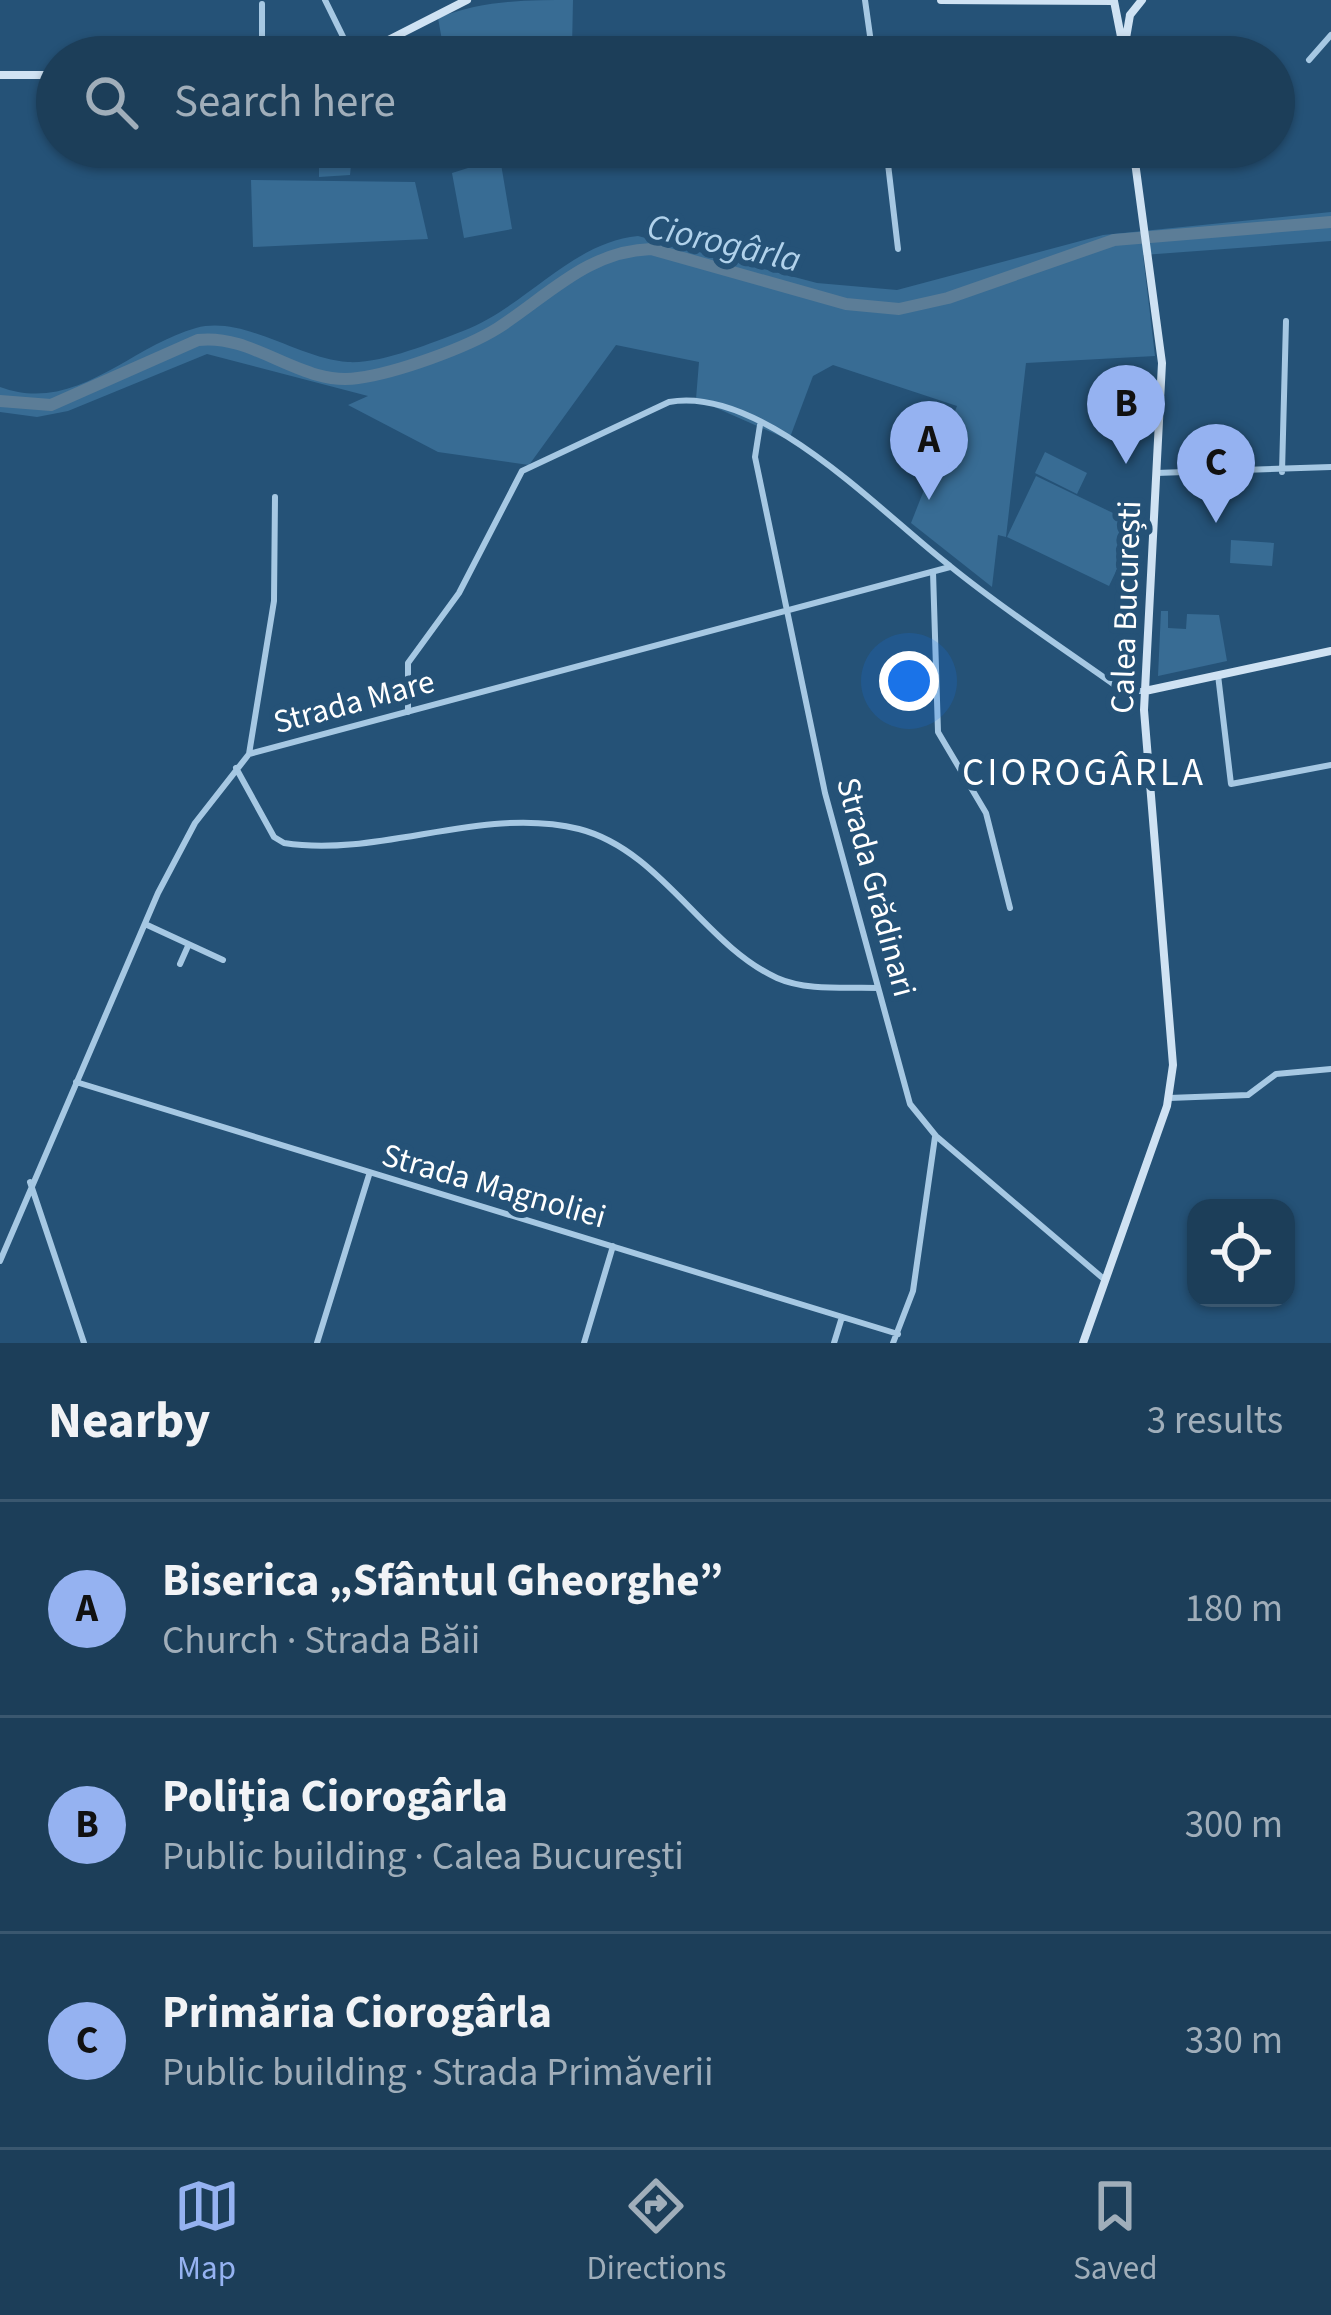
<!DOCTYPE html>
<meta charset="utf-8">
<style>
body{margin:0;font-family:"Source Sans 3",sans-serif;background:#25455f;color:#f1f3f6}
.controls{position:absolute;right:36px;bottom:36px;display:grid;overflow:hidden;border-radius:24px;box-shadow:0 3px 9px #0004}
.controls button{width:108px;height:108px;display:grid;place-items:center;padding:0;border:0;border-bottom:3px solid #3a576f;background:#1c3e59;color:#f1f3f6;font:60px sans-serif}
.you{position:absolute;left:909px;top:681px;width:42px;height:42px;margin:-30px;border:9px solid #fff;border-radius:50%;background:#1a73e8;box-shadow:0 0 0 18px #1a73e833}
.badge{display:grid;place-items:center;width:78px;height:78px;border-radius:50%;background:#95b2f1;color:#111;font-size:39px;font-weight:700}
.pin{position:absolute;translate:-50% -99px;filter:drop-shadow(0 3px 6px #0008)}
.pin::after{content:'';position:absolute;top:63px;width:42px;height:36px;background:inherit;clip-path:polygon(0 0,100% 0,50% 100%)}
.list{margin:0;padding:0;list-style:none}
h2{display:flex;justify-content:space-between;align-items:center;height:156px;margin:0;padding:0 48px;font-size:51px}
h2 small{font-size:39px;font-weight:400;color:#a0aeba}
.list li{display:grid;grid-template-columns:78px 1fr auto;gap:36px;align-items:center;box-sizing:border-box;height:216px;padding:0 48px;border-top:3px solid #3a576f}
.list b{display:block;font-size:45px;white-space:nowrap}
.list p{margin:0;font-size:39px;white-space:nowrap;color:#a0aeba}
.list em{font-size:39px;font-style:normal;color:#a0aeba}
.icon{flex:none;width:66px;height:66px;fill:none;stroke:currentColor;stroke-width:2;stroke-linecap:round;stroke-linejoin:round}
.map{position:relative;flex:none;width:1331px;height:1343px;overflow:hidden}
.search{position:absolute;background:#1c3e59;box-shadow:0 3px 9px #0004;left:36px;right:36px;top:36px;height:132px;display:flex;align-items:center;gap:30px;box-sizing:border-box;padding:0 42px;border-radius:66px;color:#a0aeba;font-size:45px}
.sheet{height:804px;background:#1c3e59}
nav{display:flex;justify-content:space-around;align-items:center;box-sizing:border-box;height:168px;border-top:3px solid #3a576f;background:#1c3e59;font-size:33px;color:#a0aeba}
nav a{display:grid;justify-items:center;gap:6px}
nav .on{color:#95b2f1}
.map>svg:first-child{display:block}
.green{fill:#386c94}
.lines{fill:none;stroke-linecap:round;stroke-linejoin:round}
.river{stroke:#5c7d97;stroke-width:12}
.street{stroke:#a6c8e3;stroke-width:6}
.secondary{stroke:#cfe2f3;stroke-width:8}
.labels{text-anchor:middle;dominant-baseline:central;stroke-width:12;stroke-linejoin:round;paint-order:stroke}
.street-label{font-size:33px;fill:#fff;stroke:#255277}
.water-label{font-size:36px;font-style:italic;fill:#b1d2eb;stroke:#255277}
.quarter-label{font-size:39px;letter-spacing:3px;fill:#fff;stroke:#255277}
</style>
<div class="map">
<svg width="1331" height="1343" viewBox="0 0 1331 1343">
<rect width="100%" height="100%" fill="#255277"/>
<path class="green" d="M573 0 572 48 445 57 438 18C482 0 526 0 573 0Z
M319 147H353L350 175 319 177Z
M500 158 512 229 464 238 452 173Z
M251 180 415 182 428 239 253 247Z
M1331 212V241L1143 255 1155 356 1026 363 1006 537 998 535 992 587 911 523 957 406 833 365 813 376 789 440 696 399 699 362 616 345 529 465 438 452 348 405 368 396 207 354 68 411 37 417 0 412V387C75 415 130 346 196 328 244 315 299 359 348 362 381 364 431 343 463 331 526 307 570 243 638 236L817 283 897 290 1103 235Z
M1045 452 1087 473 1077 494 1035 473Z
M1036 476 1138 525 1109 586 1007 537Z
M1231 540 1274 543 1272 566 1230 563Z
M1161 611H1168V628L1186 629 1187 614 1219 615 1227 661 1158 676Z"/>
<g class="lines">
<path class="river" d="M0 401 51 405 198 340C254 333 302 387 358 378 396 373 466 348 498 328 549 295 588 251 651 249L846 304 899 309 948 298 1114 240 1331 222"/>
<path class="street" d="M325 0 353 57
M865 0 873 57
M262 4V57
M1309 60 1331 35
M886 147 898 249
M760 425 755 457 825 793 910 1104 936 1136 1105 1280
M1282 472 1286 321
M1156 473 1331 467
M933 572 938 732 986 813 1010 908
M1218 675 1231 784 1331 765
M408 712V663L459 593 522 471 669 402C762 385 881 513 950 566 1005 611 1066 650 1123 691H1144
M249 754 274 601 275 497
M236 768 274 837 284 843C381 858 483 805 579 829 661 850 704 945 777 978 806 991 846 987 878 988
M145 924 223 960
M180 964 188 946
M76 1082 898 1334
M1169 1098 1248 1095 1276 1074 1331 1069
M30 1182 84 1343
M0 1261 158 893 195 823 249 754 950 567
M317 1343 369 1175
M584 1343 613 1246
M834 1343 842 1317
M893 1343 913 1291 935 1137"/>
<path class="secondary" d="M941 0 1114 1
M1114 1 1125 57
M1130 15 1142 0
M1126 38 1130 15
M355 57 467 0
M0 75H57
M1145 691 1331 651
M1083 1343 1167 1106 1173 1065 1144 710 1162 363 1133 147"/>
</g>
<g class="labels">
<g class="street-label">
<text transform="translate(1126 607) rotate(-88)">Calea București</text>
<text transform="translate(354 702) rotate(-15)">Strada Mare</text>
<text transform="translate(876 887) rotate(75)">Strada Grădinari</text>
<text transform="translate(494 1186) rotate(16)">Strada Magnoliei</text>
</g>
<g class="water-label">
<text transform="translate(724 243) rotate(13)">Ciorogârla</text>
</g>
<g class="quarter-label">
<text x="1084" y="773">CIOROGÂRLA</text>
</g>
</g>
</svg>
<div class="controls">
<button><svg class="icon" aria-label="locate" viewBox="0 0 24 24"><circle cx="12" cy="12" r="6"/><path d="M12 2v4M12 18v4M2 12h4M18 12h4"/></svg></button>
</div>
<div class="you"></div>
<div class="pin badge" style="left:929px;top:500px">A</div>
<div class="pin badge" style="left:1126px;top:464px">B</div>
<div class="pin badge" style="left:1216px;top:523px">C</div>
<div class="search"><svg class="icon" aria-label="search" viewBox="0 0 24 24"><circle cx="10" cy="10" r="6"/><path d="M15 15l6 6"/></svg>Search here</div>
</div>
<section class="sheet">
<h2>Nearby<small>3 results</small></h2>
<ul class="list">
<li><span class="badge">A</span><div><b>Biserica „Sfântul Gheorghe”</b><p>Church · Strada Băii</p></div><em>180 m</em></li>
<li><span class="badge">B</span><div><b>Poliția Ciorogârla</b><p>Public building · Calea București</p></div><em>300 m</em></li>
<li><span class="badge">C</span><div><b>Primăria Ciorogârla</b><p>Public building · Strada Primăverii</p></div><em>330 m</em></li>
</ul>
</section>
<nav>
<a class="on"><svg class="icon" aria-label="map" viewBox="0 0 24 24"><path d="M3 6l6-2 6 2 6-2v14l-6 2-6-2-6 2zM9 4v14M15 6v14"/></svg>Map</a>
<a><svg class="icon" aria-label="directions" viewBox="0 0 24 24"><path d="M12 3l9 9-9 9-9-9zM9 14v-3h6M13 9l2 2-2 2"/></svg>Directions</a>
<a><svg class="icon" aria-label="saved" viewBox="0 0 24 24"><path d="M7 4h10v16l-5-4-5 4z"/></svg>Saved</a>
</nav>
